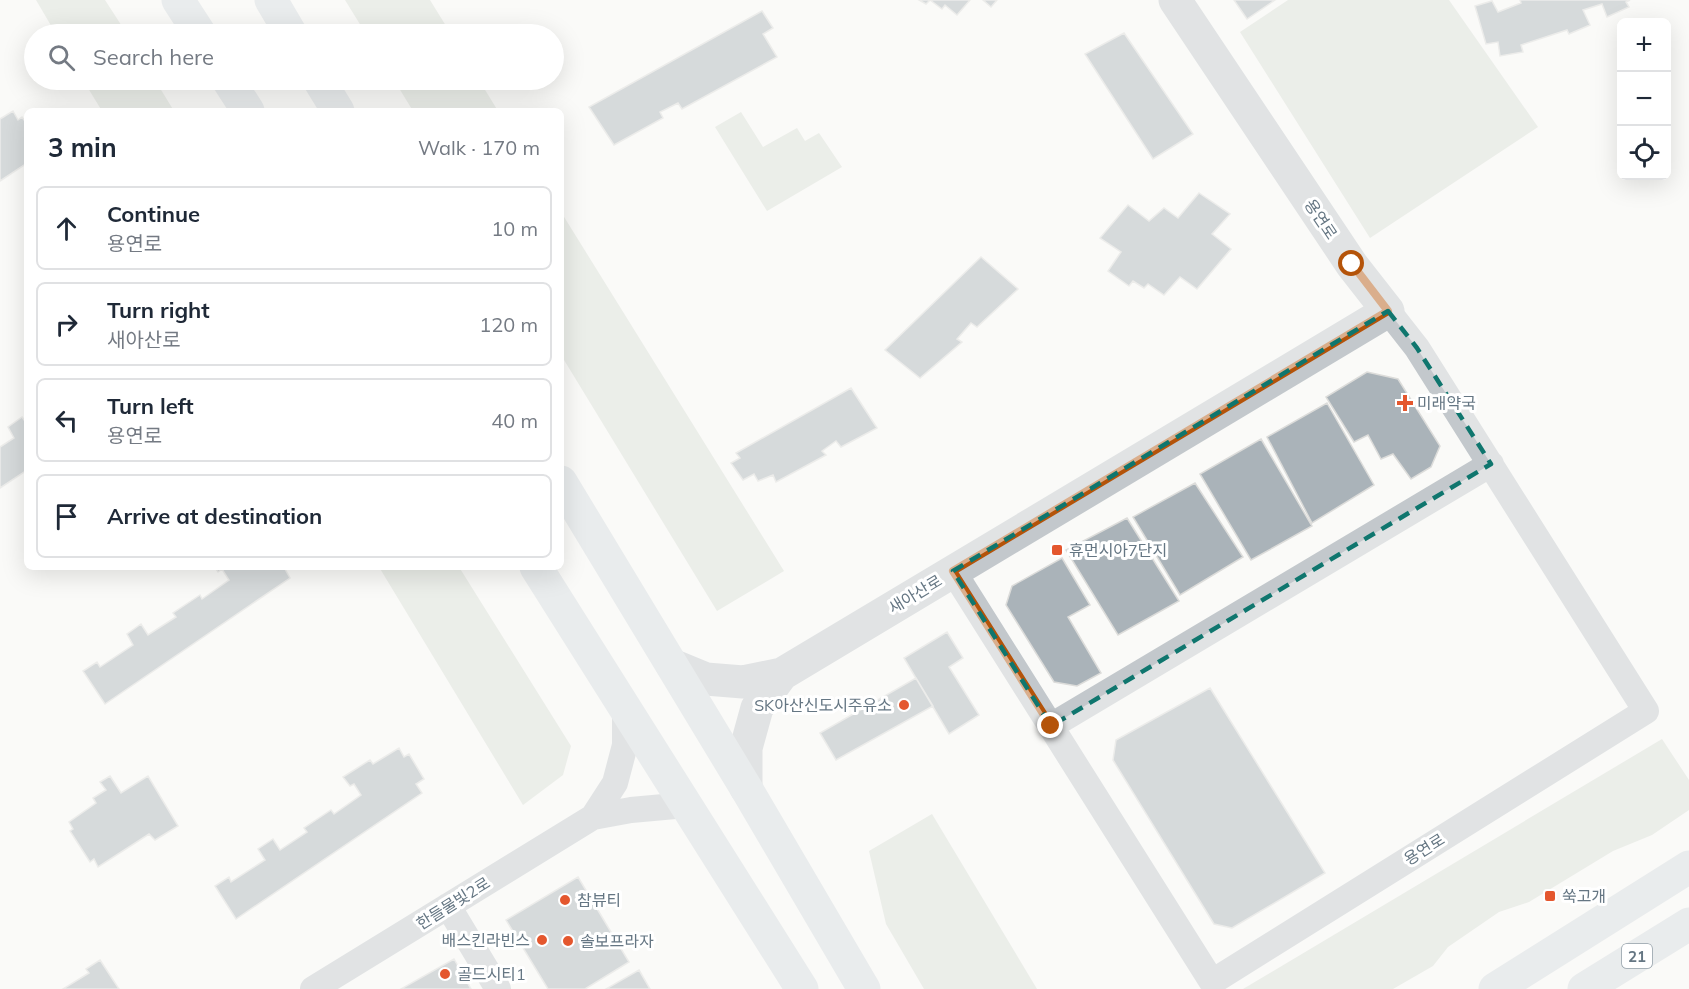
<!DOCTYPE html>
<meta charset="utf-8">
<style>
body{margin:0;font-family:Mulish,"Noto Sans KR",sans-serif;background:#f2f2f3;color:#1f2937}
.controls{position:absolute;right:18px;top:18px;display:grid;overflow:hidden;border-radius:9px;box-shadow:0 6px 24px #0002}
.controls button{width:54px;height:54px;display:grid;place-items:center;padding:0;border:0;border-bottom:2px solid #e0e1e3;background:#fff;color:#1f2937;font:30px sans-serif}
.stop{position:absolute;width:18px;height:18px;margin:-14px;border:4px solid #b45309;border-radius:50%;background:#fff}
.stop.end{background:#b45309;border-color:#fff;box-shadow:0 2px 6px #0008}
.list{margin:0;padding:0;list-style:none}
h2{display:flex;justify-content:space-between;align-items:center;height:78px;margin:0;padding:0 24px;font-size:26px}
h2 small{font-size:20px;font-weight:400;color:#747a83}
.list li{display:grid;grid-template-columns:39px 1fr auto;gap:18px;align-items:center;box-sizing:border-box;height:84px;margin:0 12px 12px;padding:0 12px;border:2px solid #e0e1e3;border-radius:9px}
.list b{display:block;font-size:22px;white-space:nowrap}
.list p{margin:0;font-size:20px;white-space:nowrap;color:#747a83}
.list em{font-size:20px;font-style:normal;color:#747a83}
.icon{flex:none;width:33px;height:33px;fill:none;stroke:currentColor;stroke-width:2;stroke-linecap:round;stroke-linejoin:round}
.map{position:relative;flex:none;width:1689px;height:989px;overflow:hidden}
.search{position:absolute;background:#fff;box-shadow:0 6px 24px #0002;left:24px;top:24px;width:540px;height:66px;display:flex;align-items:center;gap:15px;box-sizing:border-box;padding:0 21px;border-radius:33px;color:#747a83;font-size:22px}
.panel{position:absolute;background:#fff;box-shadow:0 6px 24px #0002;left:24px;top:108px;width:540px;height:462px;border-radius:9px}
.map>svg:first-child{display:block}
.green{fill:#dadfd7}
.building{fill:#aab3b9;stroke:#dcdcda;stroke-width:1.5}
.lines{fill:none;stroke-linecap:round;stroke-linejoin:round}
.minor{stroke:#c3c8cc;stroke-width:26}
.tertiary{stroke:#c3c8cc;stroke-width:33}
.secondary{stroke:#d6dbdf;stroke-width:33}
.trunk{stroke:#d6dbdf;stroke-width:33}
.route{stroke:#b45309;stroke-width:8}
.marked{fill:none;stroke:#0f766e;stroke-width:4.5;stroke-dasharray:12 8;stroke-linejoin:round}
.poi-dot{fill:#e4572e;stroke:#fff;stroke-width:2}
.labels{text-anchor:middle;dominant-baseline:central;stroke-width:6;stroke-linejoin:round;paint-order:stroke}
.shield{fill:#fff;stroke:#939fa8;stroke-width:1.5}
.shield-label{font-size:15px;font-weight:bold;fill:#657683}
.street-label{font-size:16px;fill:#657683;stroke:#fff}
.poi-label{font-size:16px;fill:#657683;stroke:#fff;text-anchor:start}
</style>
<div class="map">
<svg width="1689" height="989" viewBox="0 0 1689 989">
<rect width="100%" height="100%" fill="#fafaf8"/>
<path class="green" d="M36 0H105L127 34H56Z
M345 0H430L451 34H366Z
M1288 0H1449L1538 127 1370 238 1240 32Z
M83 80H155L174 111H102Z
M394 80H479L498 111H413Z
M741 112 763 147 797 128 805 141 819 133 842 167 767 211 715 127Z
M561 212 784 571 717 611 561 355Z
M379 567H459L571 746 563 775 523 805Z
M1662 739 1689 780V810L1652 835 1613 851 1529 902 1499 912 1448 947 1433 966 1393 989H1243Z
M932 814 1037 989H924L886 924 869 851Z"/>
<path class="building" d="M919 0H970L957 15 945 5 942 9 930 0 926 4Z
M983 0H997L991 7Z
M1234 0H1275L1247 19Z
M1520 0H1630L1626 2 1629 7 1607 17 1602 4 1583 10 1590 25 1569 34 1567 30 1521 45 1523 52 1500 56 1498 42 1486 44 1475 6 1492 1 1498 12 1521 3Z
M762 11 773 28 763 34 777 57 682 109 678 103 660 112 663 118 614 145 589 107Z
M1124 33 1193 134 1153 159 1085 54Z
M13 111 18 120 22 117 27 124V163L0 181V119Z
M1199 193 1230 214 1212 234 1231 249 1197 289 1180 277 1164 295 1148 284 1144 288 1133 281 1129 286 1108 271 1121 252 1100 238 1128 205 1149 221 1164 208 1178 218Z
M981 257 1018 289 977 327 971 323 957 339 962 342 920 378 885 350Z
M1367 372 1398 379 1440 446 1431 467 1411 479 1393 454 1381 459 1368 435 1354 442 1326 397Z
M851 388 877 428 841 447 836 441 822 451 826 455 776 482 773 475 758 481 754 474 743 480 731 463 740 458 736 453Z
M1327 403 1374 485 1312 523 1267 437Z
M22 417 27 424V470L0 488V447L14 438 8 427Z
M1261 439 1312 526 1251 560 1200 474Z
M1195 483 1243 557 1180 595 1133 517Z
M1127 518 1179 601 1118 635 1066 550Z
M1062 558 1090 605 1068 617 1101 673 1077 686 1054 682 1006 605 1012 586Z
M215 567H288L285 569 290 578 105 704 83 671 97 662 100 667 133 645 127 634 141 624 148 635 176 617 173 613 200 595 202 599 229 580 222 569 218 572Z
M947 632 963 658 949 667 979 715 949 734 904 658Z
M916 678 933 706 836 760 820 733Z
M1210 688 1325 873 1232 928 1214 924 1113 760 1116 740Z
M399 748 404 757 409 754 424 779 416 784 422 793 236 919 215 886 229 877 231 882 265 860 258 849 273 839 280 850 307 832 304 828 331 810 334 814 361 795 354 784 350 786 343 777 370 760 373 764Z
M110 776 121 793 148 776 178 826 155 840 149 834 98 867 94 859 90 862 70 831 73 829 69 822 96 803 93 798 106 790 100 782Z
M578 877 629 962 585 989H548L506 920Z
M454 959 471 989H401Z
M100 960 119 989H63L89 973 86 969Z
M639 970 650 989H606Z"/>
<g class="lines">
<path class="minor" d="M953 571 1212 982 1646 711 1417 348 1388 311
M1051 726 1491 464
M593 817 615 783 625 745V708
M448 906 498 989
M313 989 593 817 631 810 686 805"/>
<path class="tertiary" d="M672 665 706 679 743 682 782 674 1388 311 1352 265 1175 0
M746 788V748L757 708 782 674"/>
<path class="secondary" d="M178 0 200 34
M271 0 291 34
M228 80 248 111
M319 80 338 111
M561 482 746 788 864 989
M536 567 802 989"/>
<path class="trunk" d="M1495 989 1689 867
M1584 989 1689 924"/>
</g>
<g class="lines">
<path class="route" d="M1051 726 953 571 1388 311 1352 264"/>
</g>
<path d="M0 0H1689V989H0ZM1388 311 1417 348 1491 464 1051 726 953 571Z" fill="#fafaf8" fill-opacity=".55" fill-rule="evenodd"/>
<path class="marked" d="M1388 311 1417 348 1491 464 1051 726 953 571Z"/>
<g class="poi-dot">
<path d="M1402 394h6v6h6v6h-6v6h-6v-6h-6v-6h6z"/>
<rect x="1051" y="544" width="12" height="12" rx="3"/>
<circle cx="904" cy="705" r="6"/>
<rect x="1544" y="890" width="12" height="12" rx="3"/>
<circle cx="565" cy="900" r="6"/>
<circle cx="542" cy="940" r="6"/>
<circle cx="568" cy="941" r="6"/>
<circle cx="445" cy="974" r="6"/>
</g>
<g class="labels">
<rect class="shield" x="1622" y="944" width="30" height="24" rx="4.5"/>
<g class="shield-label">
<text x="1637" y="956">21</text>
</g>
<g class="street-label">
<text transform="translate(1321 219) rotate(56)">용연로</text>
<text transform="translate(915 594) rotate(-31)">새아산로</text>
<text transform="translate(1424 849) rotate(-32)">용연로</text>
<text transform="translate(453 903) rotate(-32)">한들물빛2로</text>
</g>
<g class="poi-label">
<text x="1417" y="403">미래약국</text>
<text x="1069" y="550">휴먼시아7단지</text>
<text x="892" y="705" text-anchor="end">SK아산신도시주유소</text>
<text x="1562" y="896">쑥고개</text>
<text x="577" y="900">참뷰티</text>
<text x="530" y="940" text-anchor="end">배스킨라빈스</text>
<text x="580" y="941">솔보프라자</text>
<text x="457" y="974">골드시티1</text>
</g>
</g>
</svg>
<div class="controls">
<button>+</button>
<button>−</button>
<button><svg class="icon" aria-label="locate" viewBox="0 0 24 24"><circle cx="12" cy="12" r="6"/><path d="M12 2v4M12 18v4M2 12h4M18 12h4"/></svg></button>
</div>
<div class="stop" style="left:1352px;top:264px"></div>
<div class="stop end" style="left:1051px;top:726px"></div>
<div class="search"><svg class="icon" aria-label="search" viewBox="0 0 24 24"><circle cx="10" cy="10" r="6"/><path d="M15 15l6 6"/></svg>Search here</div>
<section class="panel">
<h2>3 min<small>Walk · 170 m</small></h2>
<ul class="list">
<li><svg class="icon" aria-label="ahead" viewBox="0 0 24 24"><path d="M12 20V5M6 11l6-6 6 6"/></svg><div><b>Continue</b><p>용연로</p></div><em>10 m</em></li>
<li><svg class="icon" aria-label="right" viewBox="0 0 24 24"><path d="M7 20v-9h11M14 6l5 5-5 5"/></svg><div><b>Turn right</b><p>새아산로</p></div><em>120 m</em></li>
<li><svg class="icon" aria-label="left" viewBox="0 0 24 24"><path d="M17 20v-9H6M10 6l-5 5 5 5"/></svg><div><b>Turn left</b><p>용연로</p></div><em>40 m</em></li>
<li><svg class="icon" aria-label="arrive" viewBox="0 0 24 24"><path d="M6 21V4h12l-3 4 3 4H6"/></svg><div><b>Arrive at destination</b></div></li>
</ul>
</section>
</div>
